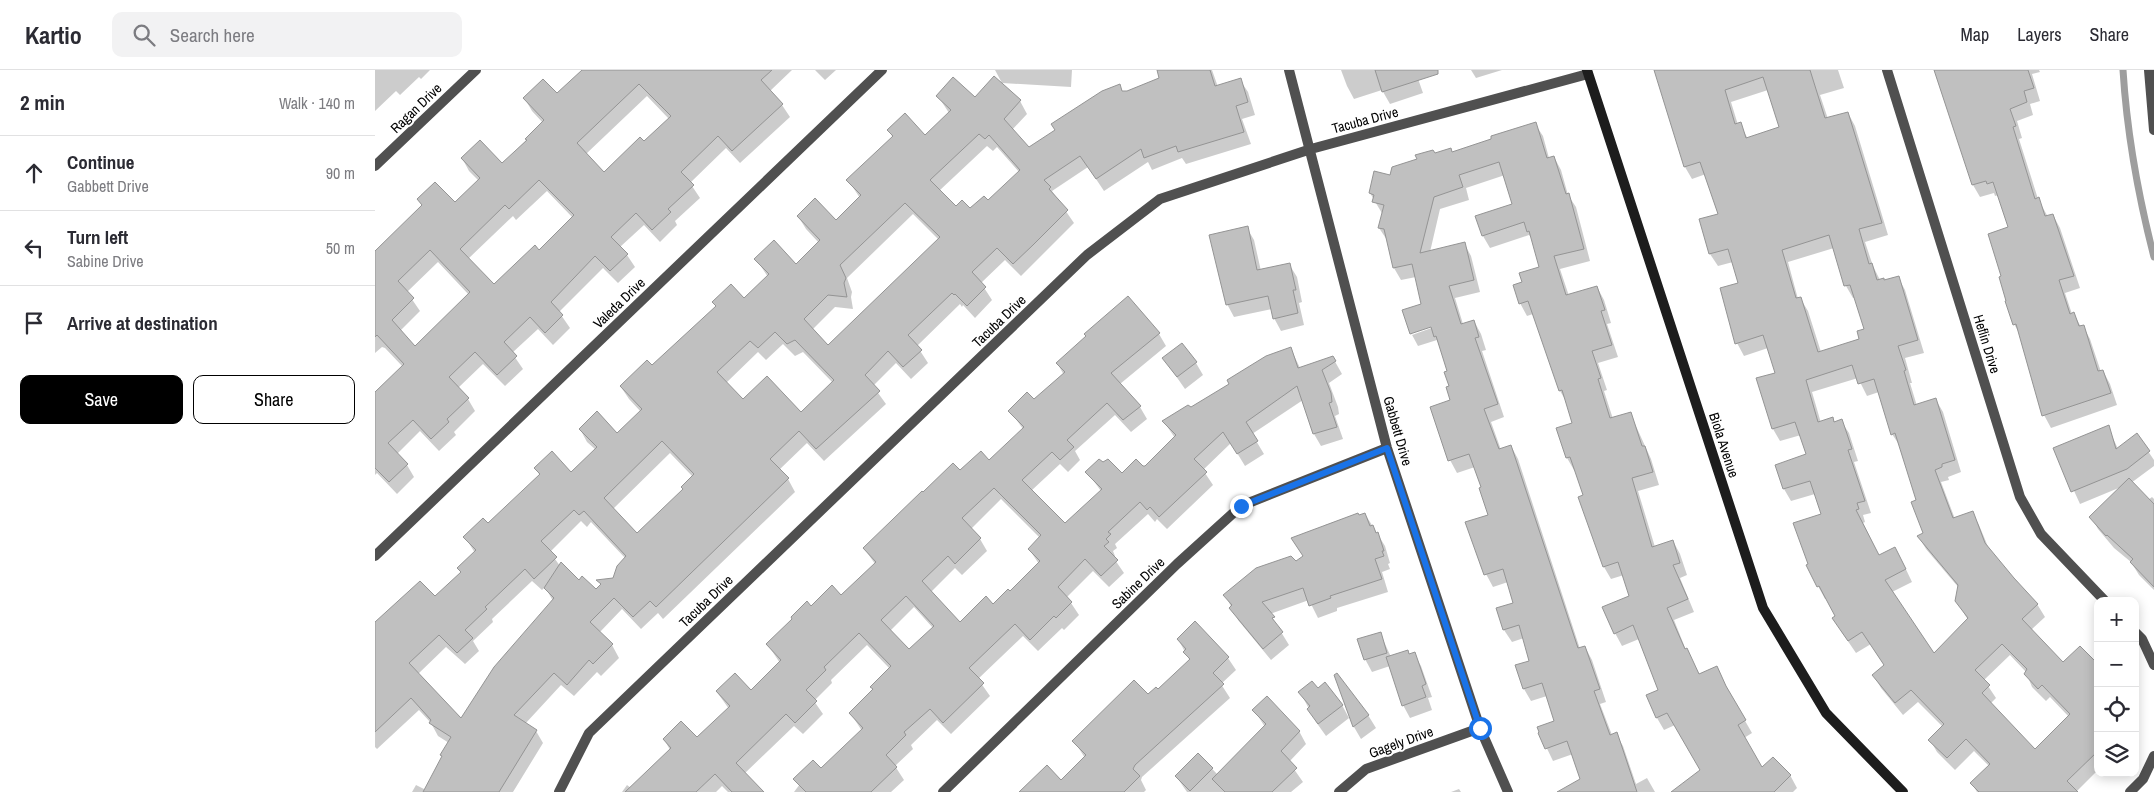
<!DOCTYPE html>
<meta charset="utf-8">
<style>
body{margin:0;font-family:"Archivo Narrow",sans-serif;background:#f2f2f3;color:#2b2b33}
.controls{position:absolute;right:15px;bottom:15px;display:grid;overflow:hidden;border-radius:10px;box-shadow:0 2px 12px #0003}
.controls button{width:45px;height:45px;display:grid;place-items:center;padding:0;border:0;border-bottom:1px solid #e1e1e2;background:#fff;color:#2b2b33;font:25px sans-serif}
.stop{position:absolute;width:15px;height:15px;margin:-11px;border:4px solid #1a73e8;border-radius:50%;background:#fff}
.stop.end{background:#1a73e8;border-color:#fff;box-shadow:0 1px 5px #0008}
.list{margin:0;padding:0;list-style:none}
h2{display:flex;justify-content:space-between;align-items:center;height:65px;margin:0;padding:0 20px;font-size:21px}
h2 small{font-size:16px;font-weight:400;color:#7c7c81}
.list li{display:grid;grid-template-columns:32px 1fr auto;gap:15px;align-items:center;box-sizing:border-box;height:75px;padding:0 20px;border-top:1px solid #e1e1e2}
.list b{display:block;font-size:19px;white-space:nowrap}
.list p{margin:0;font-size:16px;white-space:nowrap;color:#7c7c81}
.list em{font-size:16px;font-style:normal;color:#7c7c81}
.actions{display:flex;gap:10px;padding:15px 20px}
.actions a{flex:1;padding:11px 0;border:1px solid #000;border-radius:10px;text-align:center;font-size:18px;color:#000}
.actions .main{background:#000;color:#fff}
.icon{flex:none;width:28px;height:28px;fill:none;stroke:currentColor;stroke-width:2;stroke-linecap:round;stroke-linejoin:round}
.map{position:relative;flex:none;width:1779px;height:722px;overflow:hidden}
header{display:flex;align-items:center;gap:30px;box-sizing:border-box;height:70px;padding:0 25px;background:#fff;border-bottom:1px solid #e1e1e2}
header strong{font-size:24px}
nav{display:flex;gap:28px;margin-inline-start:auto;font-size:18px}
.search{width:350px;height:45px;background:#f2f2f3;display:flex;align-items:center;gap:12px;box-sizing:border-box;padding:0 18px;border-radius:10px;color:#7c7c81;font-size:19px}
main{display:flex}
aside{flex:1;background:#fff}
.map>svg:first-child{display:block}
.shadow{fill:#0003;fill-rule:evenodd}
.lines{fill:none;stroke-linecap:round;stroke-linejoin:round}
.stream{stroke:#9e9e9e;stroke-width:7}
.building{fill:#c0c0c0;stroke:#949494;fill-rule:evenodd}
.lane{stroke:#505050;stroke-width:10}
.street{stroke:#505050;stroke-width:10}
.secondary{stroke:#1d1d1d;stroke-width:10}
.route{stroke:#1a73e8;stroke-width:6}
.labels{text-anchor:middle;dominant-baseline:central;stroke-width:4;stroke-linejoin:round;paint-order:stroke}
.street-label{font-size:14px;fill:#000;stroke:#fff}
</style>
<header>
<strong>Kartio</strong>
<div class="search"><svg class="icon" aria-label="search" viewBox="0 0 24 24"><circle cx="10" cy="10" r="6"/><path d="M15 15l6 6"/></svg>Search here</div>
<nav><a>Map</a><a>Layers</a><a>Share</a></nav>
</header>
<main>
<aside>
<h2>2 min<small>Walk · 140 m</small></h2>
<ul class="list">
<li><svg class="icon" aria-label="ahead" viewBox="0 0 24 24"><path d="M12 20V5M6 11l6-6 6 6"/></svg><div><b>Continue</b><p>Gabbett Drive</p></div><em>90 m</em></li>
<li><svg class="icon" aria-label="left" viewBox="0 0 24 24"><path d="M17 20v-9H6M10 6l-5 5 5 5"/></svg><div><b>Turn left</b><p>Sabine Drive</p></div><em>50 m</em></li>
<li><svg class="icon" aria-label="arrive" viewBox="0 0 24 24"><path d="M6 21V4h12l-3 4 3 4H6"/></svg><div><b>Arrive at destination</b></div></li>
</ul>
<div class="actions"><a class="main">Save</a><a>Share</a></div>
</aside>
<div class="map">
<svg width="1779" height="722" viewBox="0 0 1779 722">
<rect width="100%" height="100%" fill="#fff"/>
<path class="shadow" d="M0 0H55L46 9 44 7 25 25 21 21 0 41Z
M206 0H417L395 21 407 35 415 47 365 93 351 78 315 113 325 128 300 151 302 155 285 172 269 155 245 177 252 185 260 197 243 213 228 198 184 242 195 258 178 275 163 259 137 283 148 299 130 316 108 294 83 318 93 329 100 341 79 362 81 365 64 381 45 361 22 384 32 395 39 407 22 424 2 403 0 405V324L28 297 10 278 7 277 0 283V183L48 137 43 129 80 134 104 111 94 101 87 88 127 95 168 53 157 41 150 29 182 25 207 1ZM272 26 294 49 269 73 229 104 211 84ZM172 121 198 148 164 181 119 216 93 189 138 146 141 150ZM63 192 94 225 40 278 25 261 45 241 32 222Z
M440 0H461L450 10Z
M620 0H697L696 17 627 13Z
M783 0H837L843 17 865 10 873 22 880 45 867 49 876 74 811 94 807 88 777 100 773 92 729 121 713 97 677 121 699 153 646 206 630 190 606 213 617 230 600 248 588 235 587 237 585 234 542 276 553 293 536 309 521 293 498 316 511 334 449 391 432 373 404 400 413 409 420 422 288 549 283 543 266 559 247 539 224 563 237 575 244 588 226 606 222 602 199 626 186 615 150 654 161 661 168 673 138 722H37L41 715 51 720 74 673 63 666 56 653 44 640 2 679 0 677V556L60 528 86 503 83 498 100 483 90 467 113 455 165 406 161 399 196 403 221 380 212 372 205 359 242 364 266 342 254 329 246 317 276 297 341 237 339 232 369 230 393 207 381 189 421 196 444 173 431 159 423 146 460 151 485 128 473 110 518 68 514 61 550 66 574 43 563 26 600 29 619 7 645 31 652 44 637 60 654 79 744 16 748 22H752L786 9ZM612 76 618 81 622 77 644 102 613 132 595 139 581 138 564 121ZM538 144 564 170 453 276 437 260 460 237 478 239 476 227 477 222 472 208ZM408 274 420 286 428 282 458 313 426 344 368 330 351 313 383 282 391 290ZM295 383 318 407 309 420 262 465 238 439ZM206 451 212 457 216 452 251 489 238 509 224 511 226 516 221 521 204 512 185 496 175 482ZM157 511 167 520 170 517 178 531 87 650 43 604 71 577 90 594 104 581 98 571 118 552 117 549Z
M966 0H1052L1041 3 1048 23 1015 34 1007 20 979 29 972 16Z
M1096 0H1127L1101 8Z
M1280 0H1463L1469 18 1445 25 1453 49 1473 43 1480 56 1513 165 1490 172 1498 196 1505 210 1510 212 1523 207 1530 220 1549 283 1530 288 1537 313H1535L1542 336 1561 330 1568 342 1586 402 1573 407 1574 410 1566 412 1580 449 1597 442 1604 455 1614 479 1638 509 1662 534 1670 547 1656 560 1688 594 1723 596V700L1701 722H1602L1597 714 1614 696 1599 681 1580 700 1562 682 1555 670 1568 657 1543 632 1528 645 1506 618 1499 606 1510 596 1496 574 1481 583 1466 561 1462 546 1452 528 1450 529 1443 516 1447 445 1440 424 1416 431 1409 419 1401 395 1433 385 1426 365 1405 371 1398 359 1383 309 1401 303 1393 278 1369 286 1362 273 1364 213 1358 192 1343 196 1335 184 1325 150 1344 145 1331 104 1317 109 1310 97ZM1393 20 1405 58 1373 69 1365 54 1363 55 1356 32ZM1459 178 1471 216 1478 228H1481L1491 260 1486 270 1446 282 1433 241 1425 228 1423 229 1413 192ZM1483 308 1492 326 1504 322 1517 364 1525 376 1543 431 1549 464 1544 467 1551 479 1584 518 1581 530 1593 550 1558 585 1517 522 1537 512 1527 491 1520 479 1504 486 1488 453 1490 452 1488 445 1496 443 1479 392 1483 391 1474 363 1466 351 1460 353 1458 349 1446 353 1437 322ZM1635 585 1651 602 1657 617 1671 631 1675 627 1694 647 1660 681 1614 635 1621 628 1609 610Z
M1560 0H1664L1665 2 1657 4 1665 31 1655 34 1658 45 1642 51 1647 68 1644 69 1663 129 1673 147 1678 145 1685 158 1705 218 1690 223 1697 244H1699L1706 257 1708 256 1715 269 1726 302 1728 301 1735 314 1742 335 1676 358 1669 345 1646 266 1639 254 1627 207 1635 158 1624 125 1620 126 1619 123 1605 127 1598 115Z
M1160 54 1168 66 1174 88 1179 87 1186 100 1193 125 1201 137 1215 191 1185 199 1194 226 1222 217 1229 230 1236 253 1232 254 1243 287 1223 293 1232 320 1229 321 1238 349 1255 343 1276 389 1284 415 1263 421 1280 477 1298 471 1305 484 1312 505 1305 508 1319 542 1299 550 1311 580 1325 605 1342 597 1357 628 1377 663 1369 668 1387 699 1415 705 1422 718 1418 722H1307L1326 700 1300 655 1289 660 1282 648 1284 621 1264 569 1247 576 1240 563 1255 526 1249 505 1236 509 1229 497 1205 428 1210 426 1201 399 1199 400 1192 388 1198 353 1191 331 1185 321 1158 244 1152 246 1145 233 1148 213 1165 198 1157 168 1154 165 1115 178 1108 166 1138 134 1130 105 1091 118 1094 130 1065 139 1055 182 1089 173 1096 186 1105 222 1080 228 1088 254 1099 251 1106 264 1111 280 1107 281 1129 347 1116 352 1126 380 1136 376 1143 389 1205 579 1210 577 1217 590 1231 632 1225 634 1237 665 1241 664 1248 676 1261 714 1272 708 1280 722H1191L1206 709 1198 684 1178 691 1165 664 1181 651 1172 626 1156 631 1149 619 1141 596 1156 591 1149 568 1137 572 1129 560 1123 539 1140 534 1133 512 1118 517 1111 504 1114 446 1107 418 1100 397 1082 403 1075 390 1077 331 1074 302 1062 270 1043 276 1036 263 1048 235 1041 207 1026 210 1019 198 1012 170 1004 158 1008 145 995 123 1016 106 1060 85 1077 83ZM1061 254 1062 256 1037 265V262Z
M872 158 879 170 886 201 914 194 922 207 927 232 924 233 929 255 906 261 899 248 897 239 859 247 852 234Z
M784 264 791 276 745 314 765 337 772 349 756 362 740 345 700 381 705 390 693 402 685 394 656 421 690 455 726 421 712 402 747 405 771 397 800 368 789 352 816 339 916 279 925 298 958 288 967 304 954 313 963 337 964 344 960 346 968 369 946 376 939 364 928 330 877 364 889 384 870 396 856 373 828 400 838 415 792 459 782 449 780 452 773 444 740 474 742 478 738 481 740 486 738 487 749 503 734 517 718 501 692 527 704 545 689 560 687 558 663 581 648 566 603 609 615 626 576 664 562 650 536 675 538 679 520 696 529 710 516 722H419L440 694 446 700 487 661 476 644 515 599 492 575 456 610 457 613 439 631 448 644 428 664 419 656 369 704 384 722H353L347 716 341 722H247L252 715 256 718 295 680 289 669H322L354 639 342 622 376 621 405 593 393 575 436 537 466 526 500 494 489 478 585 402 614 392 648 359 635 341 659 331 689 305 682 293ZM626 429 665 468 654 479 664 494 635 523 618 536 585 554 556 522 580 498 587 505 612 481 605 469 596 459ZM539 537 558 558 534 580 515 561Z
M789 289 821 293 828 305 810 319Z
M1733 357 1743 379 1762 365 1779 390V396L1756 413 1773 430 1777 427 1779 429V520L1764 505 1756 492 1739 478 1723 459 1716 447 1746 417 1705 434 1680 379Z
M983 444 984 446 990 444 1010 476 1015 493 1013 494 1015 499 1007 502 1013 522 962 538V541L943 548 934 530 895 544 914 575 896 590 863 550 850 525 921 493 929 487 951 458 950 455Z
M820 553 853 588 861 600 846 614 855 628 767 707 766 710 771 720 769 722H645L686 711 710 688 699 671 783 621 815 591 803 569Z
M1005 563 1016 587 1039 584 1046 596 1057 627 1053 628 1057 640 1035 648 1028 635 1015 596 997 602 990 589Z
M961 605 993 645 1001 658 986 669 979 657Z
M925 622 967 635 974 648 951 666 941 652Z
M879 640 924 661 931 674 914 692 928 712 916 722H812L801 706 823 684 843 705 890 657Z
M1084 719 1086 722H1076Z"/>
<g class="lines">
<path class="stream" d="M1748 0C1752 64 1763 125 1779 187"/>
</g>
<path class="building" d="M207 0H397L386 10 408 34 357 81 343 66 306 102 319 115 293 139 296 142 277 160 261 143 236 167 253 184 235 201 220 186 176 232 188 245 170 263 155 247 129 272 142 286 122 305 100 282 74 307 94 328 72 349 74 352 56 369 38 350 13 373 33 394 14 412 0 398V322L29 294 2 265 0 267V181L47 135 42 129 60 112 80 132 105 108 86 88 105 70 127 93 152 70 150 69 169 50 148 28 168 9 182 23ZM264 14 296 46 269 71 265 67 229 102 202 73ZM164 110 199 145 164 180 160 175 119 214 85 179 130 135 134 139ZM55 180 95 222 40 276 17 250 39 228 23 211Z
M782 0H835L840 16 866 8 873 32 861 36 869 62 803 82 801 76 769 88 766 79 721 109 705 86 669 110 676 117 674 119 693 140 658 175 638 194 622 178 597 202 611 217 592 236 580 224 579 225 577 223 533 265 547 280 528 297 513 281 490 305 505 321 441 379 424 361 395 389 414 408 281 537 275 531 258 547 239 528 215 552 238 574 218 594 214 590 192 615 179 603 139 645 162 660 124 722H48L67 686 65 685 76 667 54 653 56 650 36 628 0 662V552L45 511 60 526 86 502 82 498 101 480 88 467 108 448 113 453 165 404 159 398 177 381 196 402 222 377 204 359 222 341 242 363 267 339 245 316 272 290 277 295 341 236 337 232 356 214 369 228 394 204 379 189 399 170 421 194 445 170 422 146 440 128 461 150 486 125 471 110 518 66 512 60 530 43 550 65 576 40 561 26 578 7 600 27 619 6 646 30 629 49 654 77 680 60 676 54 727 21 745 14 747 21H752L784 8ZM604 64 610 69 614 65 645 100 613 130 609 126 595 138 587 130 581 136 555 110ZM530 133 565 167 453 275 429 249 453 225 472 227 469 213 471 208 465 195ZM400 262 412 274 420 270 459 310 426 342 392 306 368 329 342 302 375 271 383 278ZM287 371 319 404 306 417 308 419 262 463 229 428ZM199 440 204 445 209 441 251 486 242 496 238 508 221 510 226 514 221 519 207 506 204 510 186 492 169 518 179 528 119 597 86 648 34 593 64 565 82 583 98 568 90 560 112 539 110 537 150 499 159 509 182 487 166 471Z
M1000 0H1063V4L1007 22Z
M1279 0H1435L1450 48 1473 42 1507 153 1484 159 1494 194 1497 193 1502 210 1509 208V210L1524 206 1543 270 1523 276 1531 300 1529 301 1539 335 1561 328 1580 390 1567 394V397L1560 400 1578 448 1598 441 1610 473 1639 508 1663 534 1647 549 1688 592 1705 576 1723 594V681L1692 711 1703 722H1604L1595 713 1615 694 1591 669 1572 688 1553 670 1569 654 1536 620 1520 633 1497 605 1509 595 1487 562 1473 571 1457 548 1460 546 1444 516 1442 517 1431 495 1433 494 1418 453 1446 444 1435 411 1408 419 1400 395 1431 384 1420 352 1397 359 1381 308 1400 303 1388 265 1360 274 1345 218 1363 213 1353 179 1334 184 1324 149 1343 144 1325 92 1309 97ZM1388 7 1404 57 1371 68 1366 52 1360 54 1350 20ZM1454 165 1469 216 1475 215 1489 259 1482 261 1484 269 1443 282 1426 227 1421 228 1407 180ZM1477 295 1483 314 1499 309 1516 365 1520 363 1541 430 1536 432 1548 463 1542 466 1583 515 1580 531 1593 548 1559 583 1510 510 1531 499 1520 477 1504 485 1481 440 1484 439 1482 433 1490 431 1473 380 1477 379 1467 349 1459 352 1458 347 1443 352 1431 310ZM1627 574 1652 599 1649 604 1663 619 1667 615 1695 644 1660 679 1607 623 1615 615 1600 600Z
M1559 0H1653L1659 18 1649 21 1652 32 1635 39 1641 56 1638 57 1660 129 1664 127 1670 146 1678 144 1699 206 1684 210 1695 244 1699 242 1704 256 1709 255 1723 301 1728 300 1736 323 1667 346 1641 254 1638 255 1630 231H1631L1624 207 1626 206 1613 164 1633 157 1618 112 1612 114 1611 111 1597 115Z
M1161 52 1172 88 1179 86 1191 124 1194 123 1209 179 1179 186 1191 225 1222 216 1230 240 1226 241 1237 275 1217 281 1226 308 1223 309 1235 348 1256 342 1267 376H1270L1278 402 1257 408 1277 477 1298 470 1305 493 1298 495 1313 529 1292 538 1310 579 1312 578 1324 604 1342 596 1351 616 1371 650 1363 655 1387 697 1398 687 1416 705 1399 722H1296L1325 700 1292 643 1281 648 1271 625 1283 620 1258 555 1239 564 1227 537 1254 526 1243 492 1228 497 1203 427 1208 425 1195 387 1191 388 1181 358 1197 353 1187 320 1184 321 1153 231 1144 234 1138 215 1147 212 1144 203 1164 197 1154 161 1152 162 1149 152 1107 166 1100 146 1137 134 1124 92 1084 105 1088 117 1059 127 1045 183 1090 172 1099 210 1074 216 1086 254 1099 250 1104 267 1100 268 1123 334 1109 339 1124 379 1136 375 1203 578 1210 576 1225 619 1219 621 1235 665 1242 662 1262 722H1182L1205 709 1192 671 1170 679 1163 663 1164 662 1162 657 1179 651 1167 613 1148 619 1140 595 1154 591 1144 555 1128 560 1121 538 1138 533 1128 499 1109 505 1090 452 1113 445 1104 418 1106 417 1094 384 1073 391 1055 337 1075 330 1071 317 1074 316 1069 302 1072 301 1061 266 1059 267 1056 257 1035 264 1027 240 1046 234 1037 194 1018 198 1009 159 1003 158 1009 135 997 132 999 125 994 123 999 101 1015 105 1017 97 1042 89 1040 85 1058 80 1060 83 1076 78 1077 82 1116 69V66Z
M873 156 882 200 915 193 921 220H918L923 243 898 249 893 226 851 235 834 165Z
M753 226 785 263 736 303 766 336 748 350 732 333 692 370 699 377 685 390 677 382 647 410 690 453 727 419 710 402 724 389 728 392 733 389 747 403 761 389 768 396H770L801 365 787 351 813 335 816 337 854 314 852 310 891 286 916 277 923 298 958 286 961 291 947 300 956 323 957 332 954 333 962 357 938 364 922 316 871 352 883 371 862 384 848 362 819 389 832 402 784 447 775 437 772 440 765 432 733 462 736 464 731 469 734 472 729 476 743 490 726 506 710 489 683 517 697 532 681 548 679 546 655 570 640 554 594 598 609 613 568 653 555 639 529 662 531 665 511 685 522 697 496 722H431L418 709 438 690 446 698 488 658 474 643 498 619 495 617 516 596 484 563 449 597 451 600 431 620 442 631 420 653 411 644 361 693 389 722H357L340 704 321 722H250L296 678 288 669 306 651 322 667 355 636 341 621 360 603 376 620 406 590 391 574 417 549 416 547 432 531 436 536 457 515 466 525 501 492 488 478 547 421 548 422 578 393 585 400 606 381 614 390 649 357 633 341 652 322 659 329 690 302 681 293 711 266 709 264ZM619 418 666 465 653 479 665 491 635 521 633 519 618 534 611 526 585 552 547 511 573 486 580 494 606 468 587 448ZM531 526 559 556 534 579 506 550Z
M807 273 822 292 802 307 787 288Z
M1734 355 1741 379 1762 363 1775 381 1752 399 1696 422 1678 378Z
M1754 408 1779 434V517L1755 492 1758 489 1732 465 1731 466 1714 447Z
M983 443 984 445 990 443 995 456 998 455 1001 463 1003 462 1009 481H1007L1009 486 1000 489 1007 509 955 526 956 528 934 536 928 518 887 532 900 547 897 548 908 562 888 579 854 538 857 535 848 525 881 498 916 486 921 491 928 486 916 468Z
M820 551 854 587 838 603 849 614 760 695 758 699 765 706 749 722H644L672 695 686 710 711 685 697 671 759 610 773 624 781 617 783 619 815 589 808 582 811 579 802 569Z
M1006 562 1012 583 989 590 982 569Z
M1033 580 1034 584 1040 582 1051 614 1047 616 1051 627 1027 636 1011 587Z
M962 603 994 645 978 657 959 605Z
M937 611 943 618 950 612 968 635 943 654 932 639 935 636 923 622Z
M892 626 925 661 906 681 922 698 897 722H850L837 709 891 654 877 640Z
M823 683 838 698 815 721 800 706Z"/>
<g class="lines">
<path class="lane" d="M1774 0 1779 60"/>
<path class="street" d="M914 0 1012 378 1105 658 1133 722
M1512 0 1645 427 1666 464 1730 531
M0 96 101 0
M0 486 507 0
M1760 562 1767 569 1779 595
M184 722 214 663 712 185 785 129 936 79 1213 4
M568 722 802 494 866 436 1012 378
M964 722 991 699 1105 658
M1755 722 1768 709 1779 686"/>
<path class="secondary" d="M1212 0 1388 538 1451 643 1528 722"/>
</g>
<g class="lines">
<path class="route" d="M866 436 1012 378 1105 658"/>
</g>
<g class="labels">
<g class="street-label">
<text transform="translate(41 38) rotate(-44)">Ragan Drive</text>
<text transform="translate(990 50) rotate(-15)">Tacuba Drive</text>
<text transform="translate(244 233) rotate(-44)">Valeda Drive</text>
<text transform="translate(624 251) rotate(-44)">Tacuba Drive</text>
<text transform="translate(1612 274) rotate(73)">Heflin Drive</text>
<text transform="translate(1023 361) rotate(74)">Gabbett Drive</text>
<text transform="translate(1349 375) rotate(72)">Biola Avenue</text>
<text transform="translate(763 513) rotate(-44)">Sabine Drive</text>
<text transform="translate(331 531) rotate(-44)">Tacuba Drive</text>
<text transform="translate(1026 672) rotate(-20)">Gagely Drive</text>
</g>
</g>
</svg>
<div class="controls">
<button>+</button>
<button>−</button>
<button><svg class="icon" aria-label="locate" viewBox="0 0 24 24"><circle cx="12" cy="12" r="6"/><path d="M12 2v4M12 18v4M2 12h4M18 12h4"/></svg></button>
<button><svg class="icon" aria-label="layers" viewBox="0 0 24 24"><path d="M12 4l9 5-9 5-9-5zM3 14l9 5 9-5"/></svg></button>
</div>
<div class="stop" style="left:1105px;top:658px"></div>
<div class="stop end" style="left:866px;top:436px"></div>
</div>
</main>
